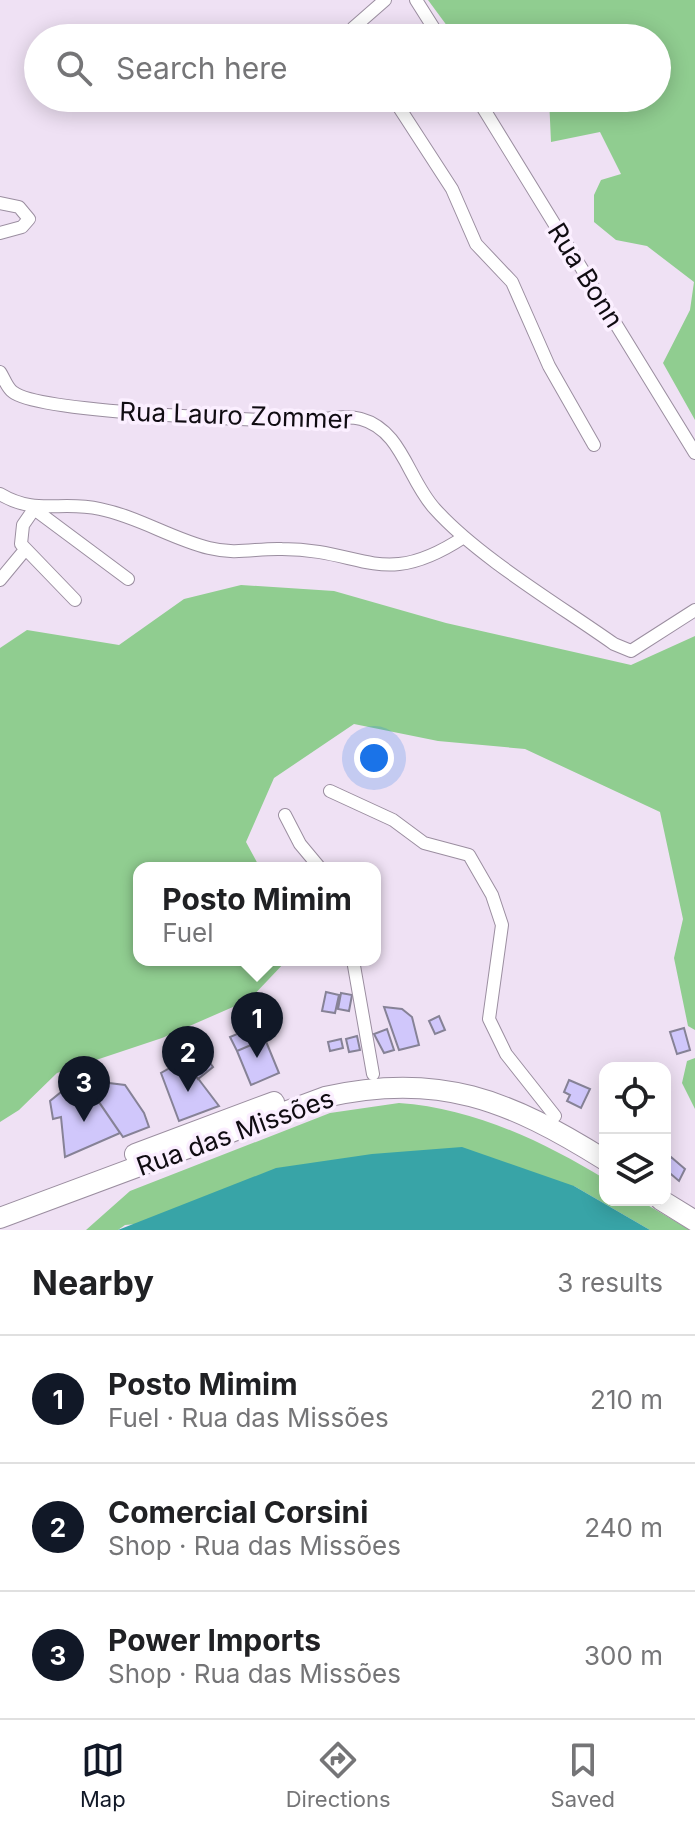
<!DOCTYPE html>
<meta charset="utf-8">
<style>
body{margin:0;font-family:Inter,sans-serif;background:#f2f2f2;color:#202124}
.controls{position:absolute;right:24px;bottom:24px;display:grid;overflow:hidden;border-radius:16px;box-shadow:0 4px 20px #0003}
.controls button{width:72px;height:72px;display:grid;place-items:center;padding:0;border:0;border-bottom:2px solid #e0e0e0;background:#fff;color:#202124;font:40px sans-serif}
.you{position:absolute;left:374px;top:758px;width:28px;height:28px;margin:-20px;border:6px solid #fff;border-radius:50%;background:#1a73e8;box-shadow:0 0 0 12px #1a73e833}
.badge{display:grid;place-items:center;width:52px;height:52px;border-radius:50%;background:#111827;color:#fff;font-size:26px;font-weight:700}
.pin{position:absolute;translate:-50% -66px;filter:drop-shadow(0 2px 4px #0008)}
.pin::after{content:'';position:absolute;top:42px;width:28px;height:24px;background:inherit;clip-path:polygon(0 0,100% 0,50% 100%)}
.popup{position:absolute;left:133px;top:862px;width:248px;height:104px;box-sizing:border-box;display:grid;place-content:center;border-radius:16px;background:#fff;filter:drop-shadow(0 2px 6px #0005);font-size:26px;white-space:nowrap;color:#757577}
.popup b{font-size:30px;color:#202124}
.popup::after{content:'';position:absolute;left:50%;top:100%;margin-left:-16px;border:16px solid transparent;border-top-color:#fff}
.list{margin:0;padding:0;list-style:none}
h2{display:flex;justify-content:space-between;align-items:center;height:104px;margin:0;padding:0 32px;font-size:34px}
h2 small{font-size:26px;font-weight:400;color:#757577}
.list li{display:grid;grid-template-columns:52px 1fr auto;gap:24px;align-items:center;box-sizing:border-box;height:128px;padding:0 32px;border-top:2px solid #e0e0e0}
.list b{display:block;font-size:30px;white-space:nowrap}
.list p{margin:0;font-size:26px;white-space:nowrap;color:#757577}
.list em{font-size:26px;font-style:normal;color:#757577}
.icon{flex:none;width:44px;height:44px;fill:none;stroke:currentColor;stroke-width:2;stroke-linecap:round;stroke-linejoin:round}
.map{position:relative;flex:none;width:695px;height:1230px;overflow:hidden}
.search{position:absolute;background:#fff;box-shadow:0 4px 20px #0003;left:24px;right:24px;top:24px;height:88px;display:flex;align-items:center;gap:20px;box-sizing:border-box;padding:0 28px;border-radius:44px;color:#757577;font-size:30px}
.sheet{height:488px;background:#fff}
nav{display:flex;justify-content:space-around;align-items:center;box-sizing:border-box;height:112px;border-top:2px solid #e0e0e0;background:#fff;font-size:22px;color:#757577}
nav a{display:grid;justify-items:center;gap:4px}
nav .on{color:#111827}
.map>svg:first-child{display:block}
.green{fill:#90cd90}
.water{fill:#38a4a7}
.building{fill:#d0c7fb;stroke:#868296;stroke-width:2}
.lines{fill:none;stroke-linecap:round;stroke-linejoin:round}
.street-casing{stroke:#9b8ea0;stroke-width:14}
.primary-casing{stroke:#9b8ea0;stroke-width:22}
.street{stroke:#fff;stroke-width:12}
.primary{stroke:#fff;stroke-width:20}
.labels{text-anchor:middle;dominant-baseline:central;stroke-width:7;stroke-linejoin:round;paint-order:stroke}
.street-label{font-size:26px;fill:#100c12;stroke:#fbefff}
</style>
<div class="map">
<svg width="695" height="1230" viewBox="0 0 695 1230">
<rect width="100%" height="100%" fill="#efe1f4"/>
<path class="green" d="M428 0H695V420L663 363 690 310 694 282 647 246 616 240 594 222V195L601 180 621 174 600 132 551 142 549 98H657V38H456Z
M241 585 334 591 446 623 631 665 695 636V1030L688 1026 674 958 683 919 660 812 525 749 438 741 354 724 274 778 246 842 260 868H139V960H287L249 1000 162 1038 57 1073 19 1110 0 1122V648L27 630 119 645 184 599Z
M695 1058V1109L682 1083 687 1061Z
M399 1103C473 1108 542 1141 605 1179V1200H639L690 1230H650L574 1186 125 1225 118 1230H86L130 1191 330 1113Z"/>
<path class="water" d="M462 1147 574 1186 650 1230H118L276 1168 372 1154Z"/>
<path class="building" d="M326 992 339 995 335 1013 322 1011Z
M341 993 352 995 349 1011 338 1009Z
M384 1007 402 1009 412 1017 419 1045 399 1050Z
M439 1016 445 1030 435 1034 429 1021Z
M263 1023 270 1037 237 1051 230 1037Z
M684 1028 690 1050 677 1054 670 1032Z
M387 1029 394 1050 384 1053 374 1034Z
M357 1036 360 1050 349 1052 346 1039Z
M265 1039 279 1073 251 1085 237 1051Z
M341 1039 343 1048 330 1051 328 1042Z
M203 1053 213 1067 198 1079 187 1065Z
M184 1060 219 1106 179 1121 161 1073Z
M81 1076 120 1133 65 1157 61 1117 53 1119 50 1101Z
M84 1080 125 1085 144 1113 149 1127 123 1137Z
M569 1080 590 1089 581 1108 567 1101 570 1095 564 1092Z
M671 1157 685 1169 679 1181 665 1169Z"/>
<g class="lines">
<defs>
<path id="street" d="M416 0 440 38
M357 38 353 28 385 0
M393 98 452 189 476 244 512 282 549 366 594 445
M477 98 695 453
M0 203 19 207 29 219 22 227 0 233
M0 372C4 378 7 388 13 392 39 413 257 420 301 421 319 421 344 414 361 419 402 430 408 480 435 509 478 557 559 605 614 644L631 651 695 610
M0 494C37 516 60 500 100 509 139 517 172 539 209 548 237 555 256 548 282 549 364 549 382 591 464 537
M34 509 23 525 21 544 75 600
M34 509 128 579
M0 580 24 551
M330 791 393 820 424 843 469 855 492 895 502 925 489 1019 506 1054 555 1116
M285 815 300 844 320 868
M353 960 373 1074"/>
<path id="primary" d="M135 1154 274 1102
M661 1200 695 1221
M0 1218 325 1097C438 1071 509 1100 605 1160"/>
</defs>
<use href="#street" class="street-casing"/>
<use href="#primary" class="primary-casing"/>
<use href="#street" class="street"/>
<use href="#primary" class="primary"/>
</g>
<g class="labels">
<g class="street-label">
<text transform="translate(586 275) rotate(58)">Rua Bonn</text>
<text transform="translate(236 415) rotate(2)">Rua Lauro Zommer</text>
<text transform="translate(235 1132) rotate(-20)">Rua das Missões</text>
</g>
</g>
</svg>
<div class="controls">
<button><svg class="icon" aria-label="locate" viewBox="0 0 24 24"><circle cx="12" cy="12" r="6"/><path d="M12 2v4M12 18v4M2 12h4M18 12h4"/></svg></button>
<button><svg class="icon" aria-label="layers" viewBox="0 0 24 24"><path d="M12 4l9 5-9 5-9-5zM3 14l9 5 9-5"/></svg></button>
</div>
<div class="you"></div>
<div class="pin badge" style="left:257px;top:1058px">1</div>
<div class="popup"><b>Posto Mimim</b>Fuel</div>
<div class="pin badge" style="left:188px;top:1092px">2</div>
<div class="pin badge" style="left:84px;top:1122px">3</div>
<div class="search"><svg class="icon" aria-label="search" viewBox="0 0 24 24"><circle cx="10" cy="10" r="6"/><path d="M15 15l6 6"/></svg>Search here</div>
</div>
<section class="sheet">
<h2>Nearby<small>3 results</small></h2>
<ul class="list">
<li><span class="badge">1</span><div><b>Posto Mimim</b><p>Fuel · Rua das Missões</p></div><em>210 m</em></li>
<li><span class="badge">2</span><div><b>Comercial Corsini</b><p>Shop · Rua das Missões</p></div><em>240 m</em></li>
<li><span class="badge">3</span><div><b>Power Imports</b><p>Shop · Rua das Missões</p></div><em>300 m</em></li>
</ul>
</section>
<nav>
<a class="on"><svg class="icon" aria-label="map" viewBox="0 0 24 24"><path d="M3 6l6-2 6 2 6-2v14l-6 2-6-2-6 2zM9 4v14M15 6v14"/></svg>Map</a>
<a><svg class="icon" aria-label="directions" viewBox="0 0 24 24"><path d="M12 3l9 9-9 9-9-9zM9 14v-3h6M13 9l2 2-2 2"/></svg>Directions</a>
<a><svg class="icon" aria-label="saved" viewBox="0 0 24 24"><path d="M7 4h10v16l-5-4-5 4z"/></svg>Saved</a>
</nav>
